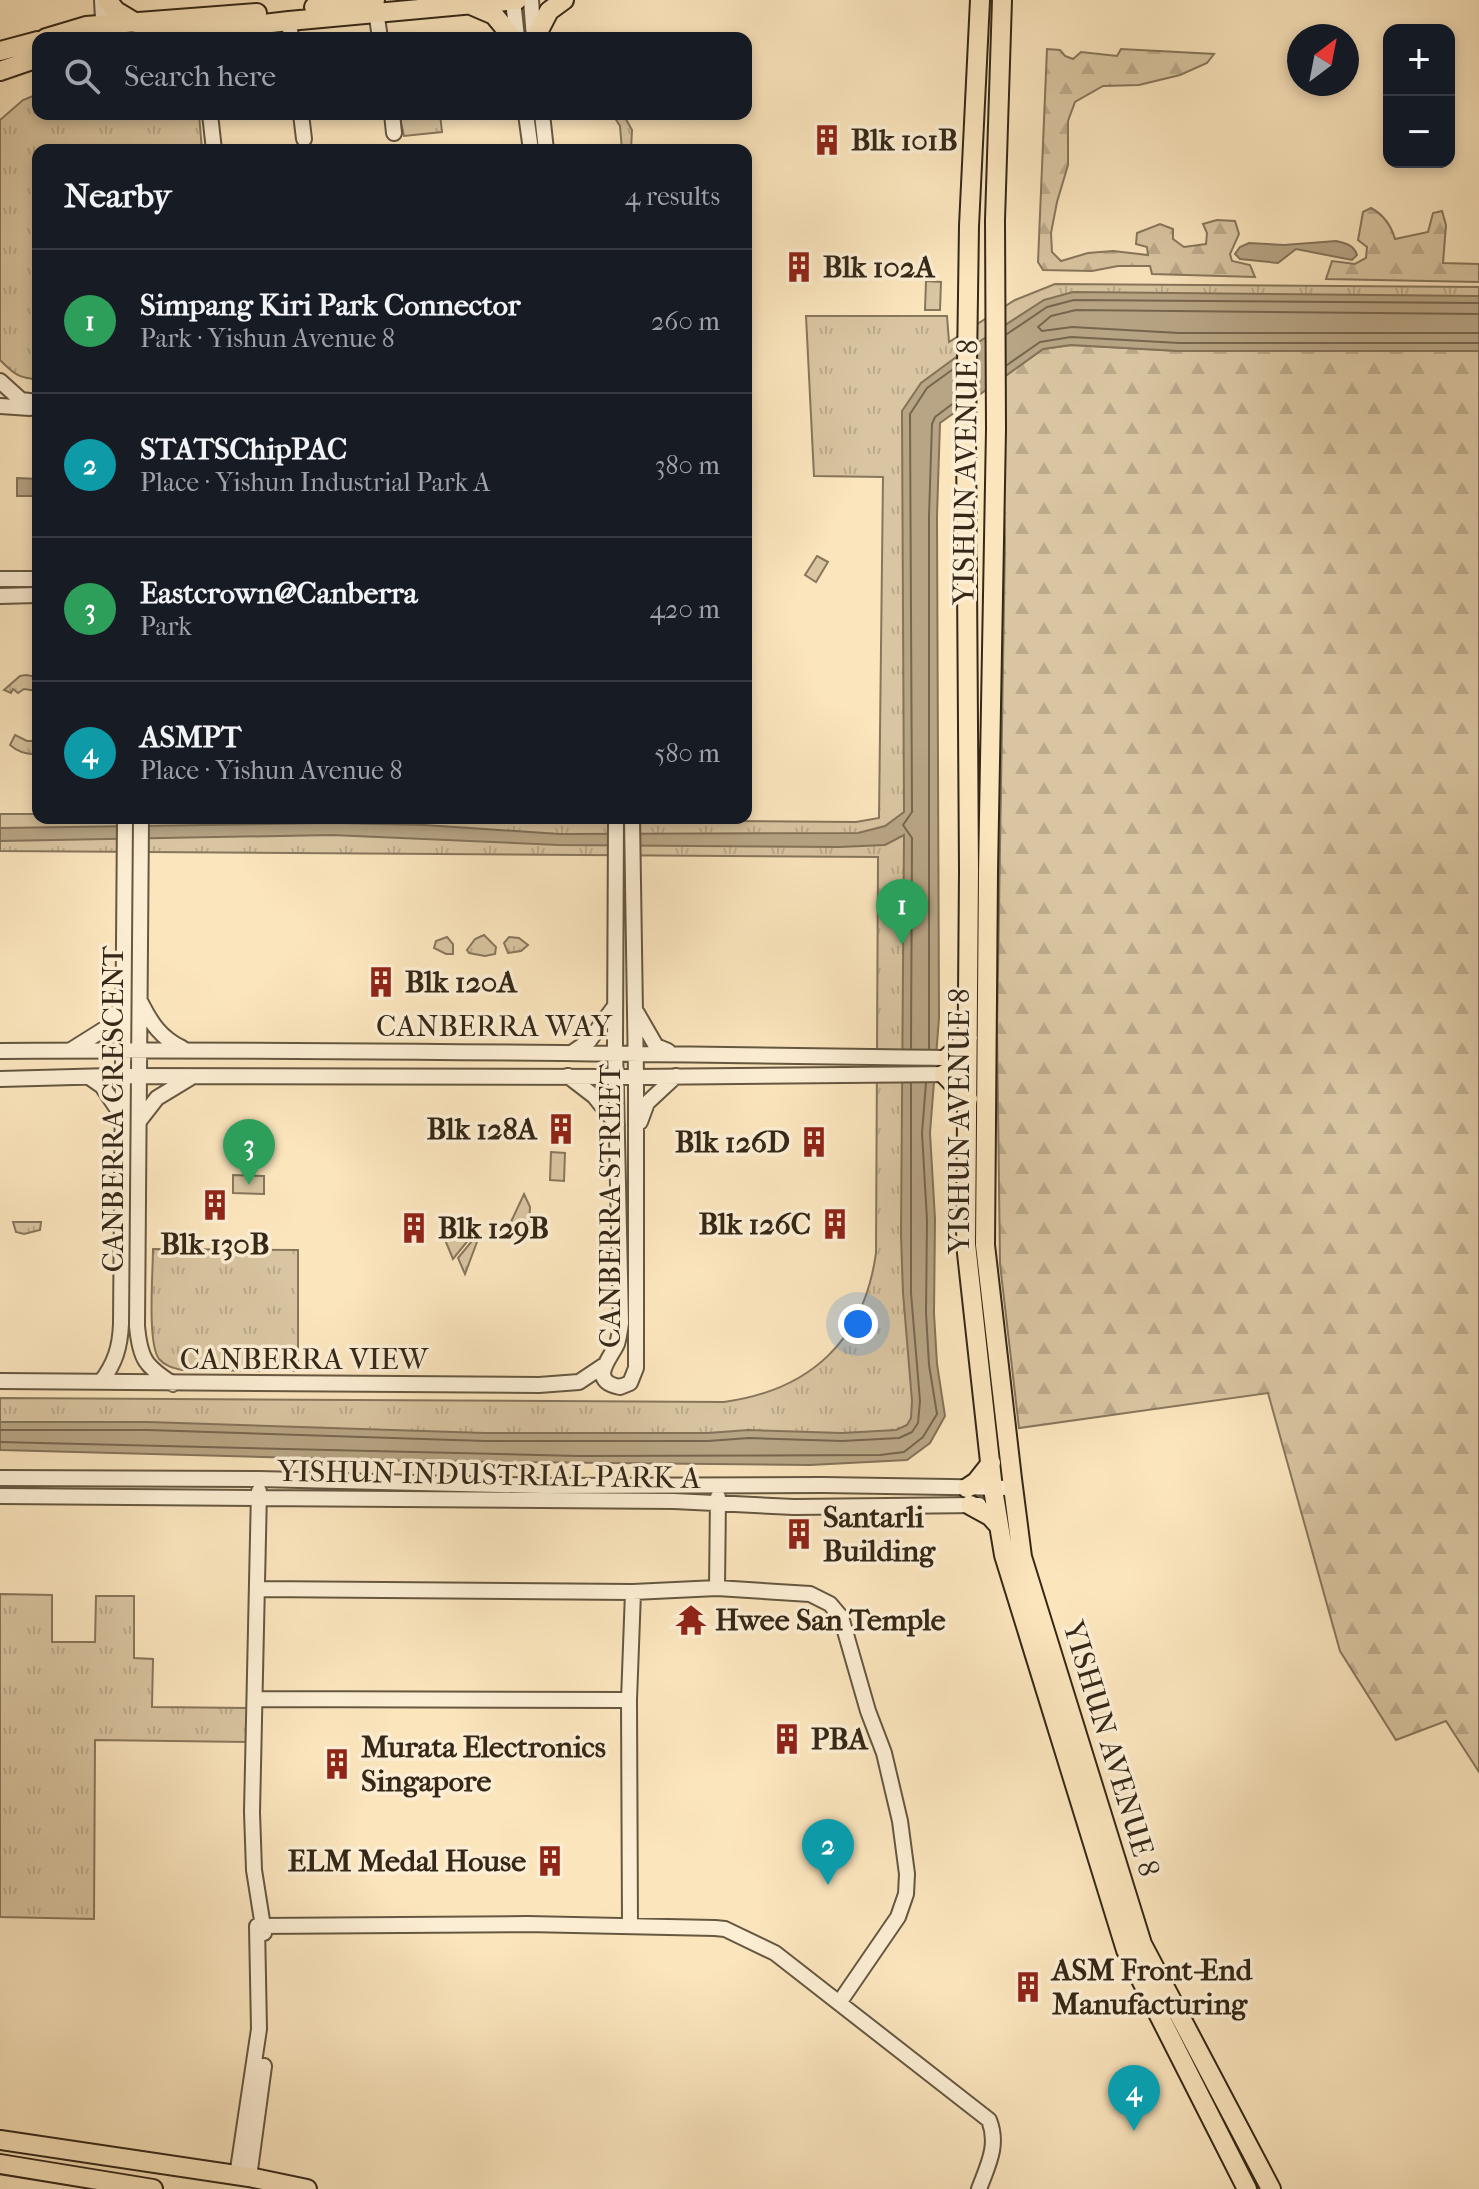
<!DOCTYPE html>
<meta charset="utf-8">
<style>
body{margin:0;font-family:"IM FELL French Canon",serif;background:#20242c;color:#f1f3f6}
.controls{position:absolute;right:24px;top:24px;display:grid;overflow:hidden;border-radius:16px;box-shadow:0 4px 12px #0003}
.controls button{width:72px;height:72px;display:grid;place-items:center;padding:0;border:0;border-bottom:2px solid #363941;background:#171b24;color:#f1f3f6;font:40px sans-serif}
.compass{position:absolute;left:1287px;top:24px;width:72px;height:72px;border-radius:50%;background:#171b24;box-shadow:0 4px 12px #0003;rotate:32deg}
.you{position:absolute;left:858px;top:1324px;width:28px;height:28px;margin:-20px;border:6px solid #fff;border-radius:50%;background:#1a73e8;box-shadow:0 0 0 12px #1a73e833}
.badge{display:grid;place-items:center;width:52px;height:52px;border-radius:50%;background:#0f766e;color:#fff;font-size:26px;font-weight:700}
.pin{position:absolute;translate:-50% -66px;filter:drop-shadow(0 2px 4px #0008)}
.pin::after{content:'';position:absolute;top:42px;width:28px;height:24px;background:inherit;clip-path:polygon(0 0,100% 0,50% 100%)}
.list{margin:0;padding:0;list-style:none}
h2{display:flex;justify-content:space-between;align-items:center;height:104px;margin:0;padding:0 32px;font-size:34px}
h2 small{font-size:26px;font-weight:400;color:#9ea1a6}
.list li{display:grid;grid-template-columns:52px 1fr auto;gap:24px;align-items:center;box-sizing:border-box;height:144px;padding:0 32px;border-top:2px solid #363941}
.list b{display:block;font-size:30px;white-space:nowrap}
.list p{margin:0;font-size:26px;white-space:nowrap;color:#9ea1a6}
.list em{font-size:26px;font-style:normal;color:#9ea1a6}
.icon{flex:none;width:44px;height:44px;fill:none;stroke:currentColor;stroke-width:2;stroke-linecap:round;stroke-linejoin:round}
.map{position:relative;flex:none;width:1479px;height:2189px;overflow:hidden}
.search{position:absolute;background:#171b24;box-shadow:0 4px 12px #0003;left:32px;top:32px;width:720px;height:88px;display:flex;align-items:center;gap:20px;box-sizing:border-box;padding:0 28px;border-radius:16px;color:#9ea1a6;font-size:30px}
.panel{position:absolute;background:#171b24;box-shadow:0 4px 12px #0003;left:32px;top:144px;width:720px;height:680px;border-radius:16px}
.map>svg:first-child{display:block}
.grass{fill:url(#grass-tufts);stroke:#87765c;stroke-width:2}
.forest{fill:url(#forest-firs);stroke:#87765c;stroke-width:2}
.pitch{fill:#d9c5a1;stroke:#87765c;stroke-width:2}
.water{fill:#b8a585;stroke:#847359;stroke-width:2}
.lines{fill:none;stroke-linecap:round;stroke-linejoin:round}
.shore{stroke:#76664e;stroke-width:2}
.minor-casing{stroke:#665741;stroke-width:18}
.major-casing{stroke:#352818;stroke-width:22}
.minor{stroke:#fceed4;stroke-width:14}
.major{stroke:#fbe5bd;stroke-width:18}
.labels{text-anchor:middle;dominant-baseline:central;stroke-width:7;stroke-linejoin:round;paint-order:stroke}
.poi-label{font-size:30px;font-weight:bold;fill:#352818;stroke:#fceed4;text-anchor:start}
.street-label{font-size:30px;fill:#352818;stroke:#fceed4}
</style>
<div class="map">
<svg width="1479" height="2189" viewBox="0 0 1479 2189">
<defs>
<pattern id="grass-tufts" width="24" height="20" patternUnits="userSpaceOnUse" patternTransform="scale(2)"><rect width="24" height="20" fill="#d9c5a1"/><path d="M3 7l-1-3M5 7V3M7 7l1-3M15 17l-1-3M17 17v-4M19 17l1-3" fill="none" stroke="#bba98a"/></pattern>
<pattern id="forest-firs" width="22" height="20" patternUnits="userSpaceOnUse" patternTransform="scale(2)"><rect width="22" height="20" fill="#d9c5a1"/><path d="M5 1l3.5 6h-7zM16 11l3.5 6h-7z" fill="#bba98a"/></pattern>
</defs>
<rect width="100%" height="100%" fill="#fbe5bd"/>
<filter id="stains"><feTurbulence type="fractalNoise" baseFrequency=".0025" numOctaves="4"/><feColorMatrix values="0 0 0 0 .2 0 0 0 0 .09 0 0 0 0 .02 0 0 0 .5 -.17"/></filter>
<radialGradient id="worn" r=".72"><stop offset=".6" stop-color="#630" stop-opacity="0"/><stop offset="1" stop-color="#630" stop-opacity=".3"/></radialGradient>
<path class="grass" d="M38 94V114H199L202 150H38V379C19 379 13 373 0 360V120L23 100Z
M399 114H440L442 132 404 136Z
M623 114 632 130 631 150H622L620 126 613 115Z
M1055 284 1479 287V319L1054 312 919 433 932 1410 902 1447 0 1440V1398L724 1402C811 1390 864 1340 876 1253L878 857 0 851V814H38V818C309 818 583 820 856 822L879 818 883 477 814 476 806 316H947L949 342 1015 300Z
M26 675 38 677V691L24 689 18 693 13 689 11 693 4 690 20 676Z
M15 735 27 741H38V754C26 755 18 752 10 745Z
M484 935 496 947 495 954 485 956 469 953 467 950 475 939Z
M447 937 453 944V954H446L434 948 436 941Z
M509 937 519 938 528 945 521 951 508 953 504 943Z
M233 1175 264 1176V1194L233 1193Z
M524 1194 530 1207 529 1225 510 1229 509 1226Z
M13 1222H41L40 1230 24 1234 16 1232Z
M468 1230 474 1233 453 1259 443 1235Z
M476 1236 477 1242 465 1274 458 1258Z
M153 1249 298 1250V1371L182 1370C173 1368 165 1366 159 1359 147 1343 153 1272 153 1249Z
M0 1594 52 1595V1642H95L96 1596H134V1658L153 1659 152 1707 247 1708V1742L95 1740 94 1919 0 1917Z"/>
<path class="forest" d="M1047 49 1060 50 1065 56 1073 59 1081 52 1117 56 1121 49 1214 54 1207 63 1180 75 1139 85 1103 86 1075 102 1068 121V165L1057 202 1051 233 1052 252 1061 261 1088 253 1113 251 1148 255 1147 247 1136 244 1137 233 1160 224 1173 229V239L1184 247 1206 244 1207 233 1203 224 1217 220 1235 221 1239 234 1230 254 1232 261 1250 265 1255 277 1152 274 1150 266H1118L1092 271 1043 270 1038 262Z
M1371 208C1384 215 1391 225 1395 239L1428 232 1433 213 1442 211 1446 225 1443 263 1479 264V282L1326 279 1332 261 1355 264 1366 258 1367 247 1358 240 1363 212Z
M1071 345 1179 351H1479V1772L1446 1721 1396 1740 1340 1651 1268 1393 1019 1428 1000 1264 997 1030 1005 542 1001 379 1043 349Z"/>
<path class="pitch" d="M926 281 941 282 940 310H925Z
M817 556 828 562 816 582 805 575Z
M551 1152 565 1153 564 1181 550 1180Z"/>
<path class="water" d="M1336 241C1345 243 1354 245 1357 255L1352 260 1296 249 1278 263 1240 259 1235 254 1240 247 1249 243 1284 245Z
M1073 292 1479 296V351H1179L1071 345 1043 349 940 423 937 516 939 1018 930 1133 935 1219 934 1313 937 1364 945 1416 930 1443 907 1460 810 1465 410 1461 0 1450V1422H148L485 1433H708L748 1430 842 1433 896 1430 907 1425 911 1418 912 1401 903 1293 901 1236 904 835 885 845 839 847 559 845 332 835 0 841V828L331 823 425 825 560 834 858 833 885 826 904 812 902 411 921 383 963 352 1044 300Z
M17 478 38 479V496H17Z"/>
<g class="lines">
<path class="shore" d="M1479 314 1076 310 1051 316 1038 327 1042 331 1072 327 1179 333H1479
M1007 334 1047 307 1074 300 1479 303
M1007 365 1040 342 1071 337 1179 343H1479
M911 1048 912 838 903 825 912 812 910 414 927 388 956 367
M929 1049V516L932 424 935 417 955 402
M0 1430H148L485 1441H708L749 1438 842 1441 899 1438 912 1432 918 1423 920 1401 911 1293V1083
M0 1442 578 1456 880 1455 904 1452 923 1437 937 1414 929 1365 926 1313 927 1220 922 1133 926 1083"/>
<defs>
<path id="minor" d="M102 0 104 38
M513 0 517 38
M531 0 534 38
M375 4 380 38
M289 21 291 38
M210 114 214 150
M301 114 304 139
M392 114 394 133
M526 114 531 150
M542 114 546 150
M0 381 21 400 38 402
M0 406 30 408
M0 579H38
M0 596 38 595
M141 818 137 1326C140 1359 145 1366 173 1384
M616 818 615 1045 621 1323C620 1330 619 1338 617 1344 610 1359 588 1381 620 1387L630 1383 636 1368V1077L632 818
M141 1003C151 1023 161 1038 182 1048
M637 1013 656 1046 668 1051
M71 1050 106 1028 123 1004
M0 1051C318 1049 636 1054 954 1058
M573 1052 589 1041 615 1006
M568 1076 594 1096 617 1125
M89 1077 102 1086 122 1116
M0 1079 111 1076 636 1077 954 1074
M140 1120 157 1098 190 1078
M640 1122 647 1103 676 1076
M0 1381 539 1385 579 1382 603 1366
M101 1382C115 1363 120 1348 121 1324L125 818
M0 1478 259 1479 544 1486 823 1485 1013 1488
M259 1491 252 1812 254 1870 264 1933
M0 1496 674 1501 794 1507 979 1505
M717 1588 718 1497
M258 1589 633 1592 717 1588 810 1594 830 1604 841 1617 868 1711 884 1753 900 1821 907 1874 906 1894 898 1917 839 2003
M256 1699 629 1700
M630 1926 629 1700 633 1592
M237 2176 259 2029 257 1926 527 1924 715 1928 725 1929 775 1953 989 2120C999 2145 988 2165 979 2189
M249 2177 264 2066"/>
<path id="major" d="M107 0 116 11 136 23
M980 0 969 226 966 433 969 871 966 1244 993 1489 1004 1555 1126 1950 1247 2189
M1002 0 995 220 996 429 988 872 985 1245 1012 1479 1022 1557 1142 1944 1271 2189
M473 6 494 15 513 38
M314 7 375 0
M46 38 86 26 257 13
M142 38 289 21 517 0
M535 38 549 11 564 0
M0 51 38 41
M0 71 38 58
M947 1058 968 1038
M944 1074 968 1099
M967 1488 976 1482 991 1463
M970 1505 990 1516 999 1526
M0 2140 249 2177 307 2189
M0 2164 153 2189"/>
</defs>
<use href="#minor" class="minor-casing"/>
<use href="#major" class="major-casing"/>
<use href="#minor" class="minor"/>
<use href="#major" class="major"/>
</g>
<defs>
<symbol id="building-bare" viewBox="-9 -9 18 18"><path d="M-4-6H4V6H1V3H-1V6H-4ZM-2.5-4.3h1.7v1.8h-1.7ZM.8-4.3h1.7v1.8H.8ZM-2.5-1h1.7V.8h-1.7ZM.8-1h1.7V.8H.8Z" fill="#8f2418" stroke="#fceed4" stroke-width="2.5" paint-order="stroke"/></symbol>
<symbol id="temple-bare" viewBox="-9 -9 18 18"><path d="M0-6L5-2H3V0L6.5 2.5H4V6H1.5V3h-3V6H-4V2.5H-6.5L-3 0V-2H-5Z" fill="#8f2418" stroke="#fceed4" stroke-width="2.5" paint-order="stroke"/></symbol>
</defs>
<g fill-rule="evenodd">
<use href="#building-bare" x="805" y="118" width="44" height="44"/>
<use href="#building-bare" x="777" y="245" width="44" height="44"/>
<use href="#building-bare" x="359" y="960" width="44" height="44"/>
<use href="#building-bare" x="539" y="1107" width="44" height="44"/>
<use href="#building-bare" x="792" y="1120" width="44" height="44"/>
<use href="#building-bare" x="193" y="1183" width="44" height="44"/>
<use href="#building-bare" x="813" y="1202" width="44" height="44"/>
<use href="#building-bare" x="392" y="1206" width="44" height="44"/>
<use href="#building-bare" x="777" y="1512" width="44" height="44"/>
<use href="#temple-bare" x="669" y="1598" width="44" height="44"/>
<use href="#building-bare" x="765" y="1717" width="44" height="44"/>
<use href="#building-bare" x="315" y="1742" width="44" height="44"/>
<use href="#building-bare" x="528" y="1839" width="44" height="44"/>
<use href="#building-bare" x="1006" y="1965" width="44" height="44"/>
</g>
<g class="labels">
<g class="poi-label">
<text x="851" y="140">Blk 101B</text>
<text x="823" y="267">Blk 102A</text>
<text x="405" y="982">Blk 120A</text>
<text x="537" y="1129" text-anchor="end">Blk 128A</text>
<text x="790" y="1142" text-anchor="end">Blk 126D</text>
<text x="811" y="1224" text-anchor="end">Blk 126C</text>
<text x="438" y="1228">Blk 129B</text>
<text x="215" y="1244" text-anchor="middle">Blk 130B</text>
<text x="823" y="1517">Santarli<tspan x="823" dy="34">Building</tspan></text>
<text x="715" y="1620">Hwee San Temple</text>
<text x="811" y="1739">PBA</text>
<text x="361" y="1747">Murata Electronics<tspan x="361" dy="34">Singapore</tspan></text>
<text x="526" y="1861" text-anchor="end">ELM Medal House</text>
<text x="1052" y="1970">ASM Front-End<tspan x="1052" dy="34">Manufacturing</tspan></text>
</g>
<g class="street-label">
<text transform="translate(966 472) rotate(-89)">YISHUN AVENUE 8</text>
<text x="494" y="1026">CANBERRA WAY</text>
<text transform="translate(113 1109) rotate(-90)">CANBERRA CRESCENT</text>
<text transform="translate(959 1121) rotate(-90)">YISHUN AVENUE 8</text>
<text transform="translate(610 1206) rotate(-90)">CANBERRA STREET</text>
<text x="304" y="1359">CANBERRA VIEW</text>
<text transform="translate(489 1475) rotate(1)">YISHUN INDUSTRIAL PARK A</text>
<text transform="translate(1111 1749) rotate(73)">YISHUN AVENUE 8</text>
</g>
</g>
<rect width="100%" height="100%" filter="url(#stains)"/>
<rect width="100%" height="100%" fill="url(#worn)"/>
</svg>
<div class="controls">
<button>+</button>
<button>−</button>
</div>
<svg class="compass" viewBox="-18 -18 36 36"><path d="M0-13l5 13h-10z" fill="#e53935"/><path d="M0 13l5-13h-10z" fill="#9ea1a6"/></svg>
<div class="you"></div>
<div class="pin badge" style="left:902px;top:945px;background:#2e9e5b">1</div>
<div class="pin badge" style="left:828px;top:1885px;background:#0f9aa8">2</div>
<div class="pin badge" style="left:249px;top:1185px;background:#2e9e5b">3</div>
<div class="pin badge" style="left:1134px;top:2131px;background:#0f9aa8">4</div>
<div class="search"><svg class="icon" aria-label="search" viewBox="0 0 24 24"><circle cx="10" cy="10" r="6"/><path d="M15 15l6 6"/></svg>Search here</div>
<section class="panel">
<h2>Nearby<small>4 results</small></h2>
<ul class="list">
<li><span class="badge" style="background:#2e9e5b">1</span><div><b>Simpang Kiri Park Connector</b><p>Park · Yishun Avenue 8</p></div><em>260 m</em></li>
<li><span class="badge" style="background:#0f9aa8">2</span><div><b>STATSChipPAC</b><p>Place · Yishun Industrial Park A</p></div><em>380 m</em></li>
<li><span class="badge" style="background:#2e9e5b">3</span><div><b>Eastcrown@Canberra</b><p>Park</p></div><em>420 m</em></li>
<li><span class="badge" style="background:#0f9aa8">4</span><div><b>ASMPT</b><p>Place · Yishun Avenue 8</p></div><em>580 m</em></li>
</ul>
</section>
</div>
